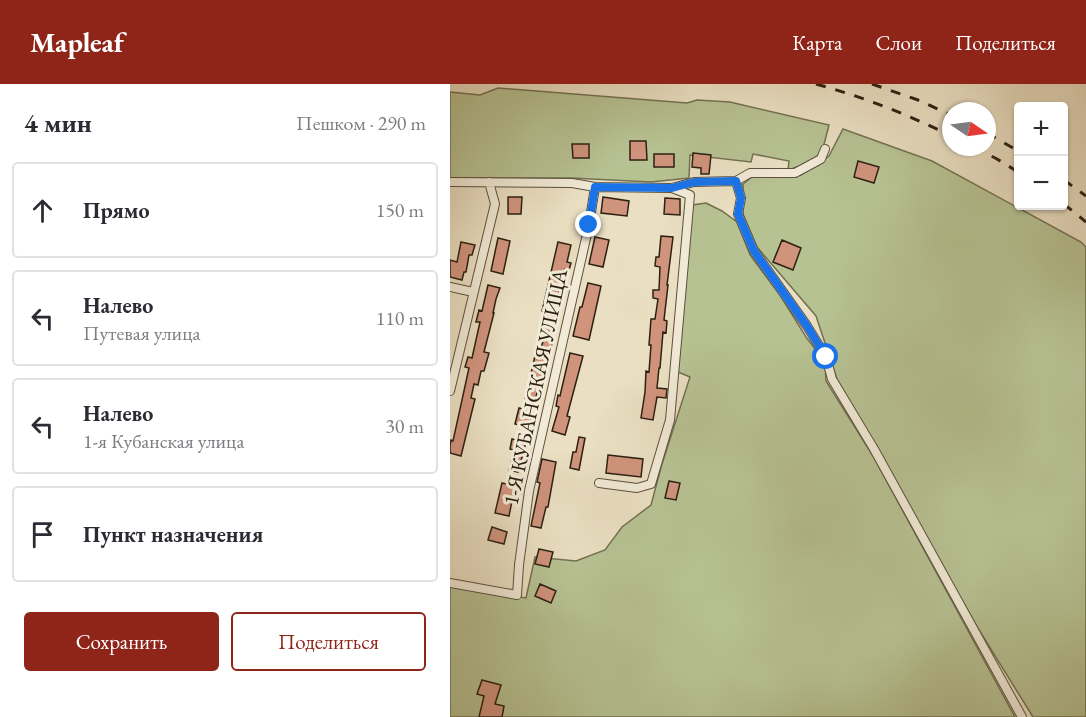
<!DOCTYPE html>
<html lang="ru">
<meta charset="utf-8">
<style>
body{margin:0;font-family:"EB Garamond",serif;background:#f7f7f7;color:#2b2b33}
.controls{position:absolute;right:18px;top:18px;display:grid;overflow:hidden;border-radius:6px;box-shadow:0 2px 4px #0004}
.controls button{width:54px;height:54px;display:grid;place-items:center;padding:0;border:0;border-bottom:2px solid #e1e1e2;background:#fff;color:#2b2b33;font:30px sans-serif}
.compass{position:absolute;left:492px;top:18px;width:54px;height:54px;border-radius:50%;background:#fff;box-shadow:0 2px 4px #0004;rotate:103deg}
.stop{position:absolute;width:18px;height:18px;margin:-14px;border:4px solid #1a73e8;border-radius:50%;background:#fff}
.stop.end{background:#1a73e8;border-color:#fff;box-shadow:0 2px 6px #0008}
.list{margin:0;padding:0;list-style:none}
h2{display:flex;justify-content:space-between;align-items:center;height:78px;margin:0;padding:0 24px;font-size:26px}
h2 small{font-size:20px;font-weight:400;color:#7c7c81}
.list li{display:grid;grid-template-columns:39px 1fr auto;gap:18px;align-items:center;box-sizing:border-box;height:96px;margin:0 12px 12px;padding:0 12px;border:2px solid #e1e1e2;border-radius:6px}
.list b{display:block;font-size:22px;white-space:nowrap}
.list p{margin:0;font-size:20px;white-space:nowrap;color:#7c7c81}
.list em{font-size:20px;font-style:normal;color:#7c7c81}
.actions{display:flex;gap:12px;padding:18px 24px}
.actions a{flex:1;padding:14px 0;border:2px solid #8f2418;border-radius:6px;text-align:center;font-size:21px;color:#8f2418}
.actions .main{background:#8f2418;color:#fff}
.icon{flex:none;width:33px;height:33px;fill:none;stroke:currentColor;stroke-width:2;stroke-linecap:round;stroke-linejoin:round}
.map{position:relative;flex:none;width:636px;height:633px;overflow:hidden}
header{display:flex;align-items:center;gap:36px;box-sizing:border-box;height:84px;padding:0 30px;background:#8f2418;color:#fff}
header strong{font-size:28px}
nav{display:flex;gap:33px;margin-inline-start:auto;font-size:21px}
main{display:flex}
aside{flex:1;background:#fff}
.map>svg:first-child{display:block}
.green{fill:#b7c293;stroke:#727152;stroke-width:1.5}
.building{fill:#d0947d;stroke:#2c2012;stroke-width:1.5}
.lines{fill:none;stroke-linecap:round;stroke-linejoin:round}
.street-casing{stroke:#5c503e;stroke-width:10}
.street{stroke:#f1ead7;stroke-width:8}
.rail{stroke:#2c2012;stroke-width:3;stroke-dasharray:10 10;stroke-linecap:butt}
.route{stroke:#1a73e8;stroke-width:8}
.labels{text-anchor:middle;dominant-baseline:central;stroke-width:6;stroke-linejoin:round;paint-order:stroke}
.street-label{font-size:21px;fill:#2c2012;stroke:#f1ead7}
</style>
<header>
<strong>Mapleaf</strong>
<nav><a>Карта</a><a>Слои</a><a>Поделиться</a></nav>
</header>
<main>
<aside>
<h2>4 мин<small>Пешком · 290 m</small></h2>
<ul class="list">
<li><svg class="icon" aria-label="ahead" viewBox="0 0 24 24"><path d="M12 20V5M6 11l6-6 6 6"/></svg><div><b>Прямо</b></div><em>150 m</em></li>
<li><svg class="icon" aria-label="left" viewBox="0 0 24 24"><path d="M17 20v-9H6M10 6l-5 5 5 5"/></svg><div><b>Налево</b><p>Путевая улица</p></div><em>110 m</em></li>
<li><svg class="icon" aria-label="left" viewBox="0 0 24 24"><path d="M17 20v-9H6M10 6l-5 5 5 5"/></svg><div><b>Налево</b><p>1-я Кубанская улица</p></div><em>30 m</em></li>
<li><svg class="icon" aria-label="arrive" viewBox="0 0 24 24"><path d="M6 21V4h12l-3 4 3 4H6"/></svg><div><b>Пункт назначения</b></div></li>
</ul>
<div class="actions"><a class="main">Сохранить</a><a>Поделиться</a></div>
</aside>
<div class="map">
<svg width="636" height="633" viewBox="0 0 636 633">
<rect width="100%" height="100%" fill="#eadfc2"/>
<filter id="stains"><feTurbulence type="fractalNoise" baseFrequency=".00333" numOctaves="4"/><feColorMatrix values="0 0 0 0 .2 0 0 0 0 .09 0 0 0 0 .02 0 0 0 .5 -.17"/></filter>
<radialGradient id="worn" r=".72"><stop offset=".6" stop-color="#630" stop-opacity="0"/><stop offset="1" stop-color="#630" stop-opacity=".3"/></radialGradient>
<path class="green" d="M48 4 237 19 247 16 280 18 379 41 372 68 359 79 338 86 339 77 303 70 301 78 240 71 239 94 201 98 121 94H0V8L30 11Z
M393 45 482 77 631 158 636 163V633H583L529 546 387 295 366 232 307 163 293 130V100L302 93 351 91 379 72Z
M256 119 272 127 287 138 300 171 330 211 356 253 375 278 376 297 423 372 565 633H0V502L76 514 85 473 126 477 155 466 172 443 201 421 212 380 240 293 228 288 242 121Z"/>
<path class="building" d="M180 57H196L197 76H180Z
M122 60H139V74H123Z
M243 69 261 71 259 90H251V84L242 83Z
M204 70H224V83H204Z
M408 77 429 83 424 99 404 93Z
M58 113H72L71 130H58Z
M153 113 179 117 177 132 151 129Z
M215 114 230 115V131L214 130Z
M211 152 223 153 217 201H218L214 236 217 237 216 249 213 248 210 284H209L207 304 217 305 216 314 207 313 203 336 191 334 195 308 196 287 199 288 201 261H199L201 235H205L208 215 203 214V206H209L210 183 205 182 206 173H209Z
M145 153 159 156 153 183 139 180Z
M48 154 60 157 53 190 41 187Z
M332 156 351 164 343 186 323 178Z
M11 158 25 161 22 171H19L16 188H14L12 196 0 193V176L7 178Z
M108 158 121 161 117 178 121 179 119 186 115 185 107 217H109L100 248 90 246 94 228 92 227Z
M138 199 151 202 139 256 123 252 130 223H132Z
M38 201 50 204 46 215 43 229H44L34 268 39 269 34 287H31L28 301 24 300 21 314 25 315 11 372 0 369V362L1 356 3 357 19 284 15 283 18 273 22 274 30 238H26L29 226 32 227Z
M94 254 103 256 94 290H92L90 301 89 300 80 339 75 338 74 342 65 340 69 324 73 325 87 263 91 264Z
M120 269 133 272 117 332 120 333 115 351 102 347 109 323 106 322 108 311 110 312Z
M129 353 135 354 129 386 120 384 123 368H126Z
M62 355 76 358 68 388 59 386 64 366 60 365Z
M158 371 193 375 191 393 156 389Z
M92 375 106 378 98 423H96L91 444 81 442 90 399 87 398Z
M219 397 230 399 226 416 215 414Z
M52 399 65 402 59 432 45 429Z
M42 443 57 448 54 460 38 456Z
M89 465 103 468 99 483 85 480Z
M90 500 106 507 101 519 85 512Z
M32 596 51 601 45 620 54 622 52 633H29L34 612 27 610Z"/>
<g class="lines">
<defs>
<path id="street" d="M286 97 291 114 288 130 304 167 357 242 376 273 382 295 424 365 572 633
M0 98 122 99 145 103 222 104 244 98 286 97 300 89H345L371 75 375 65
M0 203 23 208
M0 307 45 120 39 98
M149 399 187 404 201 400 220 336 240 111 222 104
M0 499 67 511 69 481 79 407 139 141 145 103"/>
</defs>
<use href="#street" class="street-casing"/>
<use href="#street" class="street"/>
<path class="rail" d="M366 0C413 13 457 30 501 52
M422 0 468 16 501 31
M537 49 568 67
M524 63 547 75 568 88
M614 96 636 112
M614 120 636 138"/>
</g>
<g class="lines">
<path class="route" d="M139 141 145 103 222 104 244 98 286 97 291 114 288 130 304 167 357 242 376 273"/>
</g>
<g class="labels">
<g class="street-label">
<text transform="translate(85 303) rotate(-78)">1-Я КУБАНСКАЯ УЛИЦА</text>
</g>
</g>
<rect width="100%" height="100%" filter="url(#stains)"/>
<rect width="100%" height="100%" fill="url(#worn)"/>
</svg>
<div class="controls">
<button>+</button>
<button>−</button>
</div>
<svg class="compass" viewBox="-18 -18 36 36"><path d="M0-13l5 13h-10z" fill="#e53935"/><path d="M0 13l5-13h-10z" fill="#7c7c81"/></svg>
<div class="stop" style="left:376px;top:273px"></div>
<div class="stop end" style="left:139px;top:141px"></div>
</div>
</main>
